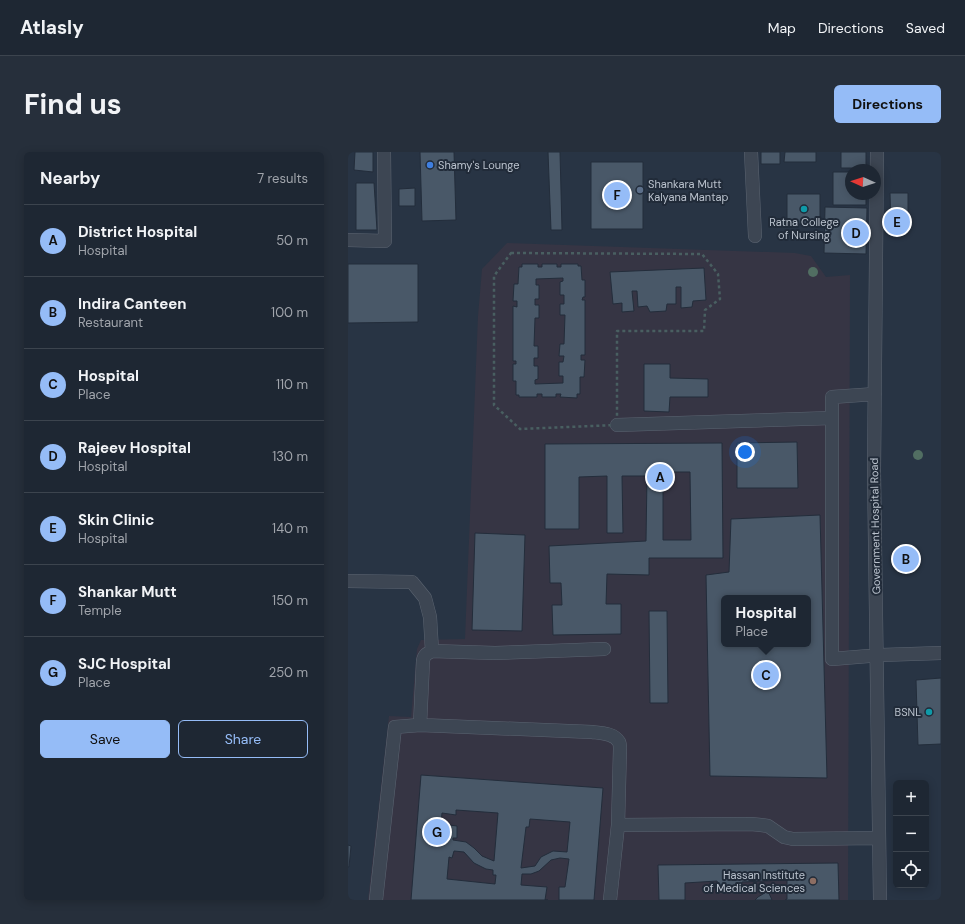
<!DOCTYPE html>
<meta charset="utf-8">
<style>
body{margin:0;font-family:"DM Sans",sans-serif;background:#262f3b;color:#f1f3f6}
.controls{position:absolute;right:12px;bottom:12px;display:grid;overflow:hidden;border-radius:6px;box-shadow:0 2px 10px #0003}
.controls button{width:36px;height:36px;display:grid;place-items:center;padding:0;border:0;border-bottom:1px solid #3c444e;background:#1e2733;color:#f1f3f6;font:20px sans-serif}
.compass{position:absolute;left:497px;top:12px;width:36px;height:36px;border-radius:50%;background:#1e2733;box-shadow:0 2px 10px #0003;rotate:273deg}
.you{position:absolute;left:397px;top:300px;width:14px;height:14px;margin:-10px;border:3px solid #fff;border-radius:50%;background:#1a73e8;box-shadow:0 0 0 6px #1a73e833}
.badge{display:grid;place-items:center;width:26px;height:26px;border-radius:50%;background:#95bcf7;color:#111;font-size:13px;font-weight:700}
.pin{position:absolute;translate:-50% -50%;border:2px solid #fff;box-shadow:0 1px 4px #0006}
.popup{position:absolute;left:373px;top:443px;width:90px;height:52px;box-sizing:border-box;display:grid;place-content:center;border-radius:6px;background:#1e2733;filter:drop-shadow(0 1px 3px #0005);font-size:13px;white-space:nowrap;color:#a1a5ac}
.popup b{font-size:15px;color:#f1f3f6}
.popup::after{content:'';position:absolute;left:50%;top:100%;margin-left:-8px;border:8px solid transparent;border-top-color:#1e2733}
.list{margin:0;padding:0;list-style:none}
h2{display:flex;justify-content:space-between;align-items:center;height:52px;margin:0;padding:0 16px;font-size:17px}
h2 small{font-size:13px;font-weight:400;color:#a1a5ac}
.list li{display:grid;grid-template-columns:26px 1fr auto;gap:12px;align-items:center;box-sizing:border-box;height:72px;padding:0 16px;border-top:1px solid #3c444e}
.list b{display:block;font-size:15px;white-space:nowrap}
.list p{margin:0;font-size:13px;white-space:nowrap;color:#a1a5ac}
.list em{font-size:13px;font-style:normal;color:#a1a5ac}
.actions{display:flex;gap:8px;padding:12px 16px}
.actions a{flex:1;padding:9px 0;border:1px solid #95bcf7;border-radius:6px;text-align:center;font-size:14px;color:#95bcf7}
.actions .main{background:#95bcf7;color:#111}
.icon{flex:none;width:22px;height:22px;fill:none;stroke:currentColor;stroke-width:2;stroke-linecap:round;stroke-linejoin:round}
.map{position:relative;flex:none;width:593px;height:748px;overflow:hidden;border-radius:6px}
header{display:flex;align-items:center;gap:24px;box-sizing:border-box;height:56px;padding:0 20px;background:#1e2733;border-bottom:1px solid #3c444e}
header strong{font-size:19px}
nav{display:flex;gap:22px;margin-inline-start:auto;font-size:14px}
.intro{display:flex;align-items:center;justify-content:space-between;box-sizing:border-box;height:96px;padding:0 24px}
h1{margin:0;font-size:28px}
.button{padding:10px 18px;border-radius:6px;background:#95bcf7;color:#111;font-size:14px;font-weight:700}
main{display:flex;gap:24px;padding:0 24px}
aside{flex:1;background:#1e2733;border-radius:6px;box-shadow:0 2px 10px #0003}
.map>svg:first-child{display:block}
.medical{fill:#363544;fill-rule:evenodd}
.building{fill:#495868;stroke:#232d3b;fill-rule:evenodd}
.lines{fill:none;stroke-linecap:round;stroke-linejoin:round}
.minor-casing{stroke:#5b6471;stroke-width:14}
.path{stroke:#495f61;stroke-width:2.5;stroke-dasharray:3 3;stroke-linecap:butt}
.minor{stroke:#3d4653;stroke-width:13}
.tree{fill:#516e62}
.shop-dot{fill:#3f7fe0;stroke:#212b39;stroke-width:1.5}
.service-dot{fill:#5c6f8a;stroke:#212b39;stroke-width:1.5}
.culture-dot{fill:#0f9aa8;stroke:#212b39;stroke-width:1.5}
.education-dot{fill:#8d6e63;stroke:#212b39;stroke-width:1.5}
.labels{text-anchor:middle;dominant-baseline:central;stroke-width:4;stroke-linejoin:round;paint-order:stroke}
.poi-label{font-size:11px;fill:#bac2cd;stroke:#212b39;text-anchor:start}
.street-label{font-size:11px;fill:#bac2cd;stroke:#212b39}
</style>
<header>
<strong>Atlasly</strong>
<nav><a>Map</a><a>Directions</a><a>Saved</a></nav>
</header>
<div class="intro"><h1>Find us</h1><a class="button">Directions</a></div>
<main>
<aside>
<h2>Nearby<small>7 results</small></h2>
<ul class="list">
<li><span class="badge">A</span><div><b>District Hospital</b><p>Hospital</p></div><em>50 m</em></li>
<li><span class="badge">B</span><div><b>Indira Canteen</b><p>Restaurant</p></div><em>100 m</em></li>
<li><span class="badge">C</span><div><b>Hospital</b><p>Place</p></div><em>110 m</em></li>
<li><span class="badge">D</span><div><b>Rajeev Hospital</b><p>Hospital</p></div><em>130 m</em></li>
<li><span class="badge">E</span><div><b>Skin Clinic</b><p>Hospital</p></div><em>140 m</em></li>
<li><span class="badge">F</span><div><b>Shankar Mutt</b><p>Temple</p></div><em>150 m</em></li>
<li><span class="badge">G</span><div><b>SJC Hospital</b><p>Place</p></div><em>250 m</em></li>
</ul>
<div class="actions"><a class="main">Save</a><a>Share</a></div>
</aside>
<div class="map">
<svg width="593" height="748" viewBox="0 0 593 748">
<rect width="100%" height="100%" fill="#283444"/>
<path class="medical" d="M159 91 447 101 463 104 478 125 502 123 500 748H20L41 564 63 565 69 497 73 488 117 487 130 164 134 117ZM376 446H460V492H376Z"/>
<path class="building" d="M7 0H25V20L6 18Z
M72 0H106L108 68 74 69Z
M200 0H212L214 78H203Z
M413 0H432V12H413Z
M437 0H468V10H436Z
M493 0H518V16H493Z
M243 10H295V77H243Z
M485 20H503V42H518V53H485Z
M8 31H26L29 78H8Z
M67 36V54H51V37Z
M542 41H560V77H543Z
M439 42H472V72H439Z
M477 55 519 56 518 102 476 101Z
M0 112H70V170L0 171Z
M174 112H190V115H194V112H209V115H213V112H230V114H233L234 128H237V145H235L234 148H237V203H233V208H237L236 225H232V242H229V246L212 245 213 242H208V245H194V242H189V245H171V243H168V229H165V212H168V209H165V154L169 155V149H165L166 132H170L171 115H174ZM215 126V129L212 130V143H216V152H212V163H217L216 192H212L211 204H216L215 210H211V224H215V231L187 232V228L190 227V214H186V206H190V194H186L187 166H191V153H187V147H191V133H188V127Z
M356 116 358 148 345 149 344 155 333 156V135H328V152H319L318 159 302 160 299 154 290 155 289 139H284L286 159 274 160V151L265 152 262 120Z
M296 212H322V226L360 227V245H322L321 260 296 259Z
M449 290 450 336H389V291Z
M374 291 375 406H301V423L259 422 258 452H273V482L205 483 204 453H214L213 431H202L201 394 298 389 299 324H274L275 381H259V324L231 325V377H197V292ZM315 320H342L343 388H315Z
M472 363 479 626 362 624 358 423 381 420 383 367ZM376 446H460V492H376Z
M127 381 177 383 174 479 124 478Z
M301 459H319L320 551H302Z
M593 526V592L570 593 568 528Z
M73 623 255 636 246 748H211V735H217L221 707 212 706 203 708 191 719 183 722H174L173 733 199 735 197 748H200H63ZM108 658 150 661 146 709 134 704 126 696 118 690 105 688V686H109V674L93 672 94 661 108 663ZM182 667 222 670 219 700 205 699 193 705 187 714 173 716 178 675H181ZM106 699 116 700 126 711 138 717 145 718V723H148L147 732 99 727 101 705 104 706Z
M0 693 3 694 1 715H0Z
M490 711 491 748H437L439 747V728L394 730 391 736 386 739 378 740 372 736 369 729 337 731V748H311L310 713Z
M420 739 424 748H407L410 745Z"/>
<g class="lines">
<defs>
<path id="minor" d="M403 0 407 84
M529 0 526 319 532 748
M0 88 37 89 36 0
M527 242 484 245V507L533 503 593 501
M269 273 484 266
M0 429 64 430 77 446 82 465 84 499
M72 573 75 509C76 503 78 502 84 499L147 501 256 497
M270 673 403 672 413 673 420 674 436 685 445 687 531 686
M28 748 47 575 72 573 244 580C252 581 266 581 271 590 272 592 272 595 272 597L270 673 262 748"/>
</defs>
<use href="#minor" class="minor-casing"/>
<path class="path" d="M163 101 354 102 370 122 372 147 357 158 356 179H269V273L172 277 146 253V124Z"/>
<use href="#minor" class="minor"/>
</g>
<g class="tree">
<circle cx="465" cy="120" r="5"/>
<circle cx="570" cy="303" r="5"/>
</g>
<circle class="shop-dot" cx="82" cy="13" r="4"/>
<circle class="service-dot" cx="292" cy="38" r="4"/>
<g class="culture-dot">
<circle cx="456" cy="57" r="4"/>
<circle cx="581" cy="560" r="4"/>
</g>
<circle class="education-dot" cx="465" cy="729" r="4"/>
<g class="labels">
<g class="poi-label">
<text x="90" y="13">Shamy's Lounge</text>
<text x="300" y="32">Shankara Mutt<tspan x="300" dy="13">Kalyana Mantap</tspan></text>
<text x="456" y="70" text-anchor="middle">Ratna College<tspan x="456" dy="13">of Nursing</tspan></text>
<text x="573" y="560" text-anchor="end">BSNL</text>
<text x="457" y="723" text-anchor="end">Hassan Institute<tspan x="457" dy="13">of Medical Sciences</tspan></text>
</g>
<g class="street-label">
<text transform="translate(527 374) rotate(-91)">Government Hospital Road</text>
</g>
</g>
</svg>
<div class="controls">
<button>+</button>
<button>−</button>
<button><svg class="icon" aria-label="locate" viewBox="0 0 24 24"><circle cx="12" cy="12" r="6"/><path d="M12 2v4M12 18v4M2 12h4M18 12h4"/></svg></button>
</div>
<svg class="compass" viewBox="-18 -18 36 36"><path d="M0-13l5 13h-10z" fill="#e53935"/><path d="M0 13l5-13h-10z" fill="#a1a5ac"/></svg>
<div class="you"></div>
<div class="pin badge" style="left:312px;top:325px">A</div>
<div class="pin badge" style="left:558px;top:407px">B</div>
<div class="pin badge" style="left:418px;top:523px">C</div>
<div class="popup"><b>Hospital</b>Place</div>
<div class="pin badge" style="left:508px;top:81px">D</div>
<div class="pin badge" style="left:549px;top:70px">E</div>
<div class="pin badge" style="left:269px;top:43px">F</div>
<div class="pin badge" style="left:89px;top:680px">G</div>
</div>
</main>
